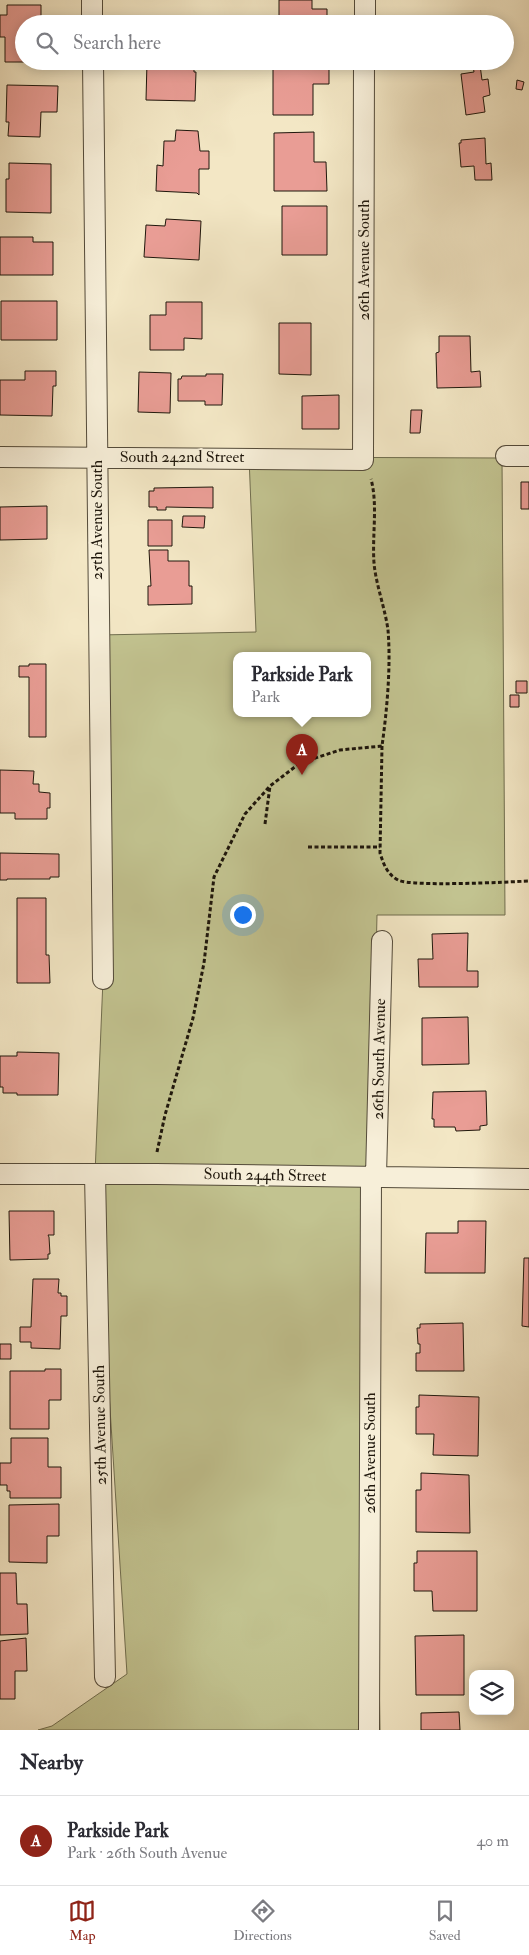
<!DOCTYPE html>
<meta charset="utf-8">
<style>
body{margin:0;font-family:"IM FELL Double Pica",serif;background:#f2f2f3;color:#2b2b33}
.controls{position:absolute;right:15px;bottom:15px;display:grid;overflow:hidden;border-radius:10px;box-shadow:0 2px 12px #0003}
.controls button{width:45px;height:45px;display:grid;place-items:center;padding:0;border:0;border-bottom:1px solid #e1e1e2;background:#fff;color:#2b2b33;font:25px sans-serif}
.you{position:absolute;left:242px;top:914px;width:18px;height:18px;margin:-12px;border:4px solid #fff;border-radius:50%;background:#1a73e8;box-shadow:0 0 0 8px #1a73e833}
.badge{display:grid;place-items:center;width:32px;height:32px;border-radius:50%;background:#8f2418;color:#fff;font-size:16px;font-weight:700}
.pin{position:absolute;translate:-50% -41px;filter:drop-shadow(0 1px 2px #0008)}
.pin::after{content:'';position:absolute;top:26px;width:18px;height:15px;background:inherit;clip-path:polygon(0 0,100% 0,50% 100%)}
.popup{position:absolute;left:233px;top:652px;width:138px;height:65px;box-sizing:border-box;display:grid;place-content:center;border-radius:10px;background:#fff;filter:drop-shadow(0 1px 4px #0005);font-size:16px;white-space:nowrap;color:#7c7c81}
.popup b{font-size:19px;color:#2b2b33}
.popup::after{content:'';position:absolute;left:50%;top:100%;margin-left:-10px;border:10px solid transparent;border-top-color:#fff}
.list{margin:0;padding:0;list-style:none}
h2{display:flex;justify-content:space-between;align-items:center;height:65px;margin:0;padding:0 20px;font-size:21px}
h2 small{font-size:16px;font-weight:400;color:#7c7c81}
.list li{display:grid;grid-template-columns:32px 1fr auto;gap:15px;align-items:center;box-sizing:border-box;height:90px;padding:0 20px;border-top:1px solid #e1e1e2}
.list b{display:block;font-size:19px;white-space:nowrap}
.list p{margin:0;font-size:16px;white-space:nowrap;color:#7c7c81}
.list em{font-size:16px;font-style:normal;color:#7c7c81}
.icon{flex:none;width:28px;height:28px;fill:none;stroke:currentColor;stroke-width:2;stroke-linecap:round;stroke-linejoin:round}
.map{position:relative;flex:none;width:529px;height:1730px;overflow:hidden}
.search{position:absolute;background:#fff;box-shadow:0 2px 12px #0003;left:15px;right:15px;top:15px;height:55px;display:flex;align-items:center;gap:12px;box-sizing:border-box;padding:0 18px;border-radius:28px;color:#7c7c81;font-size:19px}
.sheet{height:155px;background:#fff}
nav{display:flex;justify-content:space-around;align-items:center;box-sizing:border-box;height:70px;border-top:1px solid #e1e1e2;background:#fff;font-size:14px;color:#7c7c81}
nav a{display:grid;justify-items:center;gap:2px}
nav .on{color:#8f2418}
.map>svg:first-child{display:block}
.green{fill:#c2c390;stroke:#706d4e;fill-rule:evenodd}
.building{fill:#e99d95;stroke:#1f170c}
.lines{fill:none;stroke-linecap:round;stroke-linejoin:round}
.minor-casing{stroke:#544b3a;stroke-width:22}
.path{stroke:#1f170c;stroke-width:3;stroke-dasharray:4 2.5;stroke-linecap:butt}
.minor{stroke:#f7efd9;stroke-width:20}
.labels{text-anchor:middle;dominant-baseline:central;stroke-width:4;stroke-linejoin:round;paint-order:stroke}
.street-label{font-size:16px;fill:#1f170c;stroke:#f7efd9}
</style>
<div class="map">
<svg width="529" height="1730" viewBox="0 0 529 1730">
<rect width="100%" height="100%" fill="#f3e7c5"/>
<filter id="stains"><feTurbulence type="fractalNoise" baseFrequency=".004" numOctaves="4"/><feColorMatrix values="0 0 0 0 .2 0 0 0 0 .09 0 0 0 0 .02 0 0 0 .5 -.17"/></filter>
<radialGradient id="worn" r=".72"><stop offset=".6" stop-color="#630" stop-opacity="0"/><stop offset="1" stop-color="#630" stop-opacity=".3"/></radialGradient>
<path class="green" d="M249 457 502 458 505 915H377L371 1176 380 1730H38L52 1726 127 1674 95 1174 103 979 98 635 256 632ZM237 656H367V714H237Z"/>
<path class="building" d="M279 0H312V9H327V24H279Z
M7 5H41V24H24V61L52 62H5V37H0V15H7Z
M160 61H194V72H196L195 101 146 100 147 62Z
M273 61H329V84H313V115H273Z
M480 65 482 80 488 79 490 95 483 97 485 112 466 115 461 74 474 72 473 66Z
M517 80 524 82 522 90 516 89Z
M7 85 58 86 57 112H41L40 137 8 136 9 122H6Z
M176 130 198 131 200 151H209V169H199V195L197 193 156 191 157 165 163 166 164 141H175Z
M314 132V162H326L327 191H274V133Z
M485 138 486 164 491 163 492 180H475L474 166 461 167 459 143H461V140Z
M9 163 51 164V213L6 212V179H9Z
M282 206H327V255H282Z
M166 219 201 221 199 260 144 257 146 225 165 226Z
M0 237H33V242H53V275H0Z
M1 301H57V340H1Z
M166 302H202V339L184 338V350H150V315H166Z
M279 323H311V375L279 374Z
M439 336H470L471 372 480 371 481 387 437 388 436 353 439 352Z
M25 371H56V386H53L52 416 0 415V380H25Z
M139 372 171 373 170 413 138 412Z
M206 374H223L222 405H205V401H178V379H181L182 376H206Z
M339 395V429H302V396Z
M411 410H422L420 433H410Z
M521 482H529V509H521Z
M213 487V508L166 507V510H157V507H149V491H154V488Z
M47 506V539L0 540V507Z
M183 516H205L204 528 182 527Z
M148 520H172V546H148Z
M149 550H168V561H189V586H192V604L148 605V586H151Z
M29 664H46V737H29V677H19V666H29Z
M516 681H527V693H516Z
M510 695H519V707H510Z
M0 770 34 771 33 784H39V792L50 793V808H47V819H15V813H0Z
M0 853 59 854V877H50V879H7V880H0Z
M17 898H46V955H49L50 983H17Z
M468 933 467 971H478V987H419L418 959H433L432 934Z
M468 1017 469 1064 422 1065V1018Z
M17 1052 59 1053 58 1095H17V1093H3V1087H0V1056H17Z
M486 1091 487 1125 480 1126V1130L456 1131 455 1127H434V1119H432L433 1092Z
M9 1211H54V1235H48L49 1237 50 1254H48V1259L10 1260Z
M458 1221H486L485 1273H425L426 1233H458Z
M524 1258H529V1327L522 1326Z
M33 1279H59L58 1293H61V1296H67V1316H61L60 1349 31 1348V1342H20V1327H31Z
M463 1323 464 1371H416V1353H420V1344H418L417 1328H420V1324Z
M0 1344H11V1359H0Z
M45 1369H61V1400H49V1429H10V1371H45Z
M419 1395 479 1397 478 1456 433 1455 434 1434H416V1407H419Z
M11 1438H48V1467H61V1498H10V1491H7V1485H0V1463H11Z
M421 1473 469 1475 470 1533 416 1532V1490H421Z
M59 1504V1536H47V1563L9 1562V1505Z
M417 1551H477V1611H433L432 1591H414V1563H417Z
M0 1573H16L17 1604H27L28 1634 0 1635Z
M464 1635V1695H416L415 1636Z
M26 1638 27 1671H15V1699H0V1641Z
M459 1712 460 1730H421V1713Z"/>
<g class="lines">
<defs>
<path id="minor" d="M92 0V24
M365 24V0
M93 61 103 979
M506 456H529
M0 457 363 460 364 61
M0 1174H156L529 1179
M95 1174 105 1677
M376 1176 382 941
M369 1730 371 1176"/>
</defs>
<use href="#minor" class="minor-casing"/>
<path class="path" d="M382 746 380 853C384 865 387 874 398 880 410 887 509 882 529 881
M265 824 270 786
M308 847H380
M157 1152 165 1115 193 1018 204 963 214 877 245 814 270 786 300 763 340 750 382 746C387 710 391 666 388 630 385 608 376 585 374 563 372 535 378 505 371 479"/>
<use href="#minor" class="minor"/>
</g>
<g class="labels">
<g class="street-label">
<text transform="translate(364 260) rotate(-90)">26th Avenue South</text>
<text x="182" y="457">South 242nd Street</text>
<text transform="translate(97 520) rotate(-90)">25th Avenue South</text>
<text transform="translate(379 1059) rotate(-89)">26th South Avenue</text>
<text transform="translate(265 1175) rotate(1)">South 244th Street</text>
<text transform="translate(100 1425) rotate(-91)">25th Avenue South</text>
<text transform="translate(370 1453) rotate(-90)">26th Avenue South</text>
</g>
</g>
<rect width="100%" height="100%" filter="url(#stains)"/>
<rect width="100%" height="100%" fill="url(#worn)"/>
</svg>
<div class="controls">
<button><svg class="icon" aria-label="layers" viewBox="0 0 24 24"><path d="M12 4l9 5-9 5-9-5zM3 14l9 5 9-5"/></svg></button>
</div>
<div class="you"></div>
<div class="pin badge" style="left:302px;top:775px">A</div>
<div class="popup"><b>Parkside Park</b>Park</div>
<div class="search"><svg class="icon" aria-label="search" viewBox="0 0 24 24"><circle cx="10" cy="10" r="6"/><path d="M15 15l6 6"/></svg>Search here</div>
</div>
<section class="sheet">
<h2>Nearby<small></small></h2>
<ul class="list">
<li><span class="badge">A</span><div><b>Parkside Park</b><p>Park · 26th South Avenue</p></div><em>40 m</em></li>
</ul>
</section>
<nav>
<a class="on"><svg class="icon" aria-label="map" viewBox="0 0 24 24"><path d="M3 6l6-2 6 2 6-2v14l-6 2-6-2-6 2zM9 4v14M15 6v14"/></svg>Map</a>
<a><svg class="icon" aria-label="directions" viewBox="0 0 24 24"><path d="M12 3l9 9-9 9-9-9zM9 14v-3h6M13 9l2 2-2 2"/></svg>Directions</a>
<a><svg class="icon" aria-label="saved" viewBox="0 0 24 24"><path d="M7 4h10v16l-5-4-5 4z"/></svg>Saved</a>
</nav>
